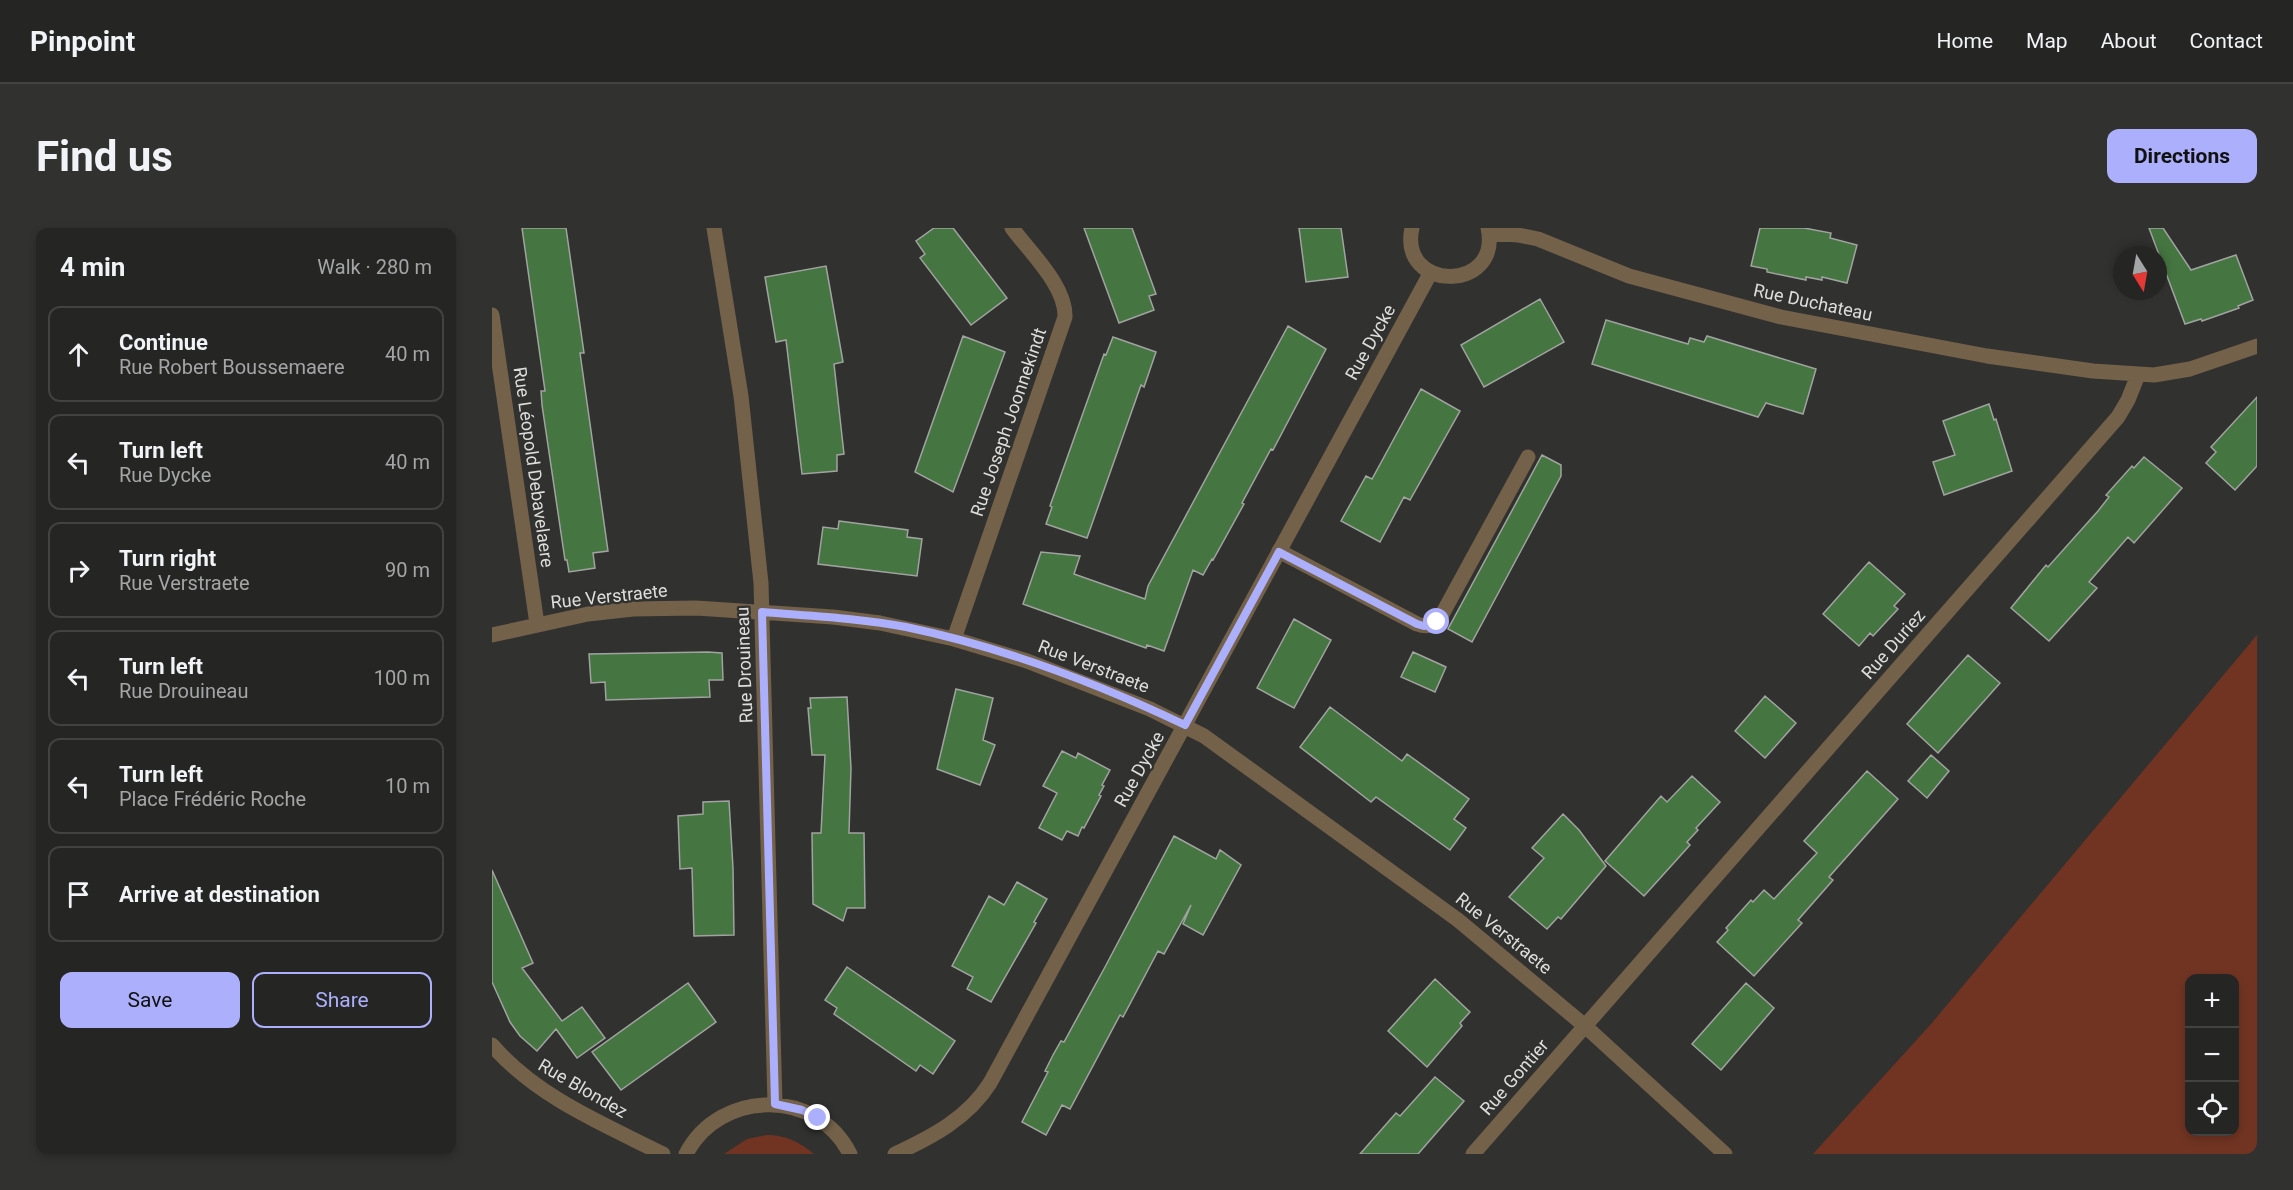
<!DOCTYPE html>
<meta charset="utf-8">
<style>
body{margin:0;font-family:Roboto,sans-serif;background:#313130;color:#f1f3f6}
.controls{position:absolute;right:18px;bottom:18px;display:grid;overflow:hidden;border-radius:12px;box-shadow:0 3px 9px #0003}
.controls button{width:54px;height:54px;display:grid;place-items:center;padding:0;border:0;border-bottom:2px solid #424241;background:#252523;color:#f1f3f6;font:30px sans-serif}
.compass{position:absolute;left:1621px;top:18px;width:54px;height:54px;border-radius:50%;background:#252523;box-shadow:0 3px 9px #0003;rotate:169deg}
.stop{position:absolute;width:18px;height:18px;margin:-14px;border:4px solid #acaffb;border-radius:50%;background:#fff}
.stop.end{background:#acaffb;border-color:#fff;box-shadow:0 2px 6px #0008}
.list{margin:0;padding:0;list-style:none}
h2{display:flex;justify-content:space-between;align-items:center;height:78px;margin:0;padding:0 24px;font-size:26px}
h2 small{font-size:20px;font-weight:400;color:#a3a5a6}
.list li{display:grid;grid-template-columns:39px 1fr auto;gap:18px;align-items:center;box-sizing:border-box;height:96px;margin:0 12px 12px;padding:0 12px;border:2px solid #424241;border-radius:12px}
.list b{display:block;font-size:22px;white-space:nowrap}
.list p{margin:0;font-size:20px;white-space:nowrap;color:#a3a5a6}
.list em{font-size:20px;font-style:normal;color:#a3a5a6}
.actions{display:flex;gap:12px;padding:18px 24px}
.actions a{flex:1;padding:14px 0;border:2px solid #acaffb;border-radius:12px;text-align:center;font-size:21px;color:#acaffb}
.actions .main{background:#acaffb;color:#111}
.icon{flex:none;width:33px;height:33px;fill:none;stroke:currentColor;stroke-width:2;stroke-linecap:round;stroke-linejoin:round}
.map{position:relative;flex:none;width:1765px;height:926px;overflow:hidden;border-radius:12px}
header{display:flex;align-items:center;gap:36px;box-sizing:border-box;height:84px;padding:0 30px;background:#252523;border-bottom:2px solid #424241}
header strong{font-size:28px}
nav{display:flex;gap:33px;margin-inline-start:auto;font-size:21px}
.intro{display:flex;align-items:center;justify-content:space-between;box-sizing:border-box;height:144px;padding:0 36px}
h1{margin:0;font-size:42px}
.button{padding:15px 27px;border-radius:12px;background:#acaffb;color:#111;font-size:21px;font-weight:700}
main{display:flex;gap:36px;padding:0 36px}
aside{flex:1;background:#252523;border-radius:12px;box-shadow:0 3px 9px #0003}
.map>svg:first-child{display:block}
.green{fill:#713422;fill-rule:evenodd}
.building{fill:#457541;stroke:#a1a3a1;stroke-width:1.5}
.lines{fill:none;stroke-linecap:round;stroke-linejoin:round}
.lane{stroke:#736149;stroke-width:15}
.street{stroke:#736149;stroke-width:15}
.route{stroke:#acaffb;stroke-width:8}
.labels{text-anchor:middle;dominant-baseline:central;stroke-width:4.5;stroke-linejoin:round;paint-order:stroke}
.street-label{font-size:18px;fill:#dddddb;stroke:#31312f}
</style>
<header>
<strong>Pinpoint</strong>
<nav><a>Home</a><a>Map</a><a>About</a><a>Contact</a></nav>
</header>
<div class="intro"><h1>Find us</h1><a class="button">Directions</a></div>
<main>
<aside>
<h2>4 min<small>Walk · 280 m</small></h2>
<ul class="list">
<li><svg class="icon" aria-label="ahead" viewBox="0 0 24 24"><path d="M12 20V5M6 11l6-6 6 6"/></svg><div><b>Continue</b><p>Rue Robert Boussemaere</p></div><em>40 m</em></li>
<li><svg class="icon" aria-label="left" viewBox="0 0 24 24"><path d="M17 20v-9H6M10 6l-5 5 5 5"/></svg><div><b>Turn left</b><p>Rue Dycke</p></div><em>40 m</em></li>
<li><svg class="icon" aria-label="right" viewBox="0 0 24 24"><path d="M7 20v-9h11M14 6l5 5-5 5"/></svg><div><b>Turn right</b><p>Rue Verstraete</p></div><em>90 m</em></li>
<li><svg class="icon" aria-label="left" viewBox="0 0 24 24"><path d="M17 20v-9H6M10 6l-5 5 5 5"/></svg><div><b>Turn left</b><p>Rue Drouineau</p></div><em>100 m</em></li>
<li><svg class="icon" aria-label="left" viewBox="0 0 24 24"><path d="M17 20v-9H6M10 6l-5 5 5 5"/></svg><div><b>Turn left</b><p>Place Frédéric Roche</p></div><em>10 m</em></li>
<li><svg class="icon" aria-label="arrive" viewBox="0 0 24 24"><path d="M6 21V4h12l-3 4 3 4H6"/></svg><div><b>Arrive at destination</b></div></li>
</ul>
<div class="actions"><a class="main">Save</a><a>Share</a></div>
</aside>
<div class="map">
<svg width="1765" height="926" viewBox="0 0 1765 926">
<rect width="100%" height="100%" fill="#31312f"/>
<path class="green" d="M1765 407V926H1321L1439 796ZM1698 750H1742V904H1698Z
M275 907C293 907 308 914 322 926H232L255 911Z"/>
<path class="building" d="M30 0H74L92 125H88L116 323 101 325 103 340 77 344 75 332H73L50 177 49 163H53Z
M442 0H461L515 70 479 97 428 30 433 26 424 13Z
M592 0H640L664 66 657 68 662 82 627 95Z
M807 0H849L856 49 814 54Z
M1268 0H1312L1339 5 1338 10 1365 17 1355 55 1330 49V52L1314 49V52L1275 44V41L1259 38Z
M1657 0H1671L1699 42 1744 27 1761 72 1746 78 1747 80 1710 93 1709 91 1693 96Z
M334 38 351 134 342 136 352 226 345 227V243L310 246 294 112 284 114 273 49Z
M1048 71 1072 114 992 159 969 117Z
M1114 92 1196 116 1198 110 1212 114 1215 108 1324 141 1311 186 1274 175 1266 189 1100 136Z
M796 98 834 121 781 222 779 221 750 275 752 276 721 332 720 331 711 347 701 342 672 423 655 417 654 420 531 376 549 324 588 328 582 346 653 371 656 358Z
M471 108 513 124 461 264 423 244Z
M621 109 664 124 652 159 649 157 595 310 554 296 560 279 558 278 612 126 614 127Z
M929 161 968 183 918 272 912 269 888 314 849 293 874 248 880 251Z
M1765 169V238L1743 262 1714 235 1724 224 1719 219Z
M1497 176 1502 192 1504 191 1520 243 1452 267 1441 234 1463 227 1451 193Z
M1050 227 1069 237V248L980 414 956 401Z
M1652 229 1690 260 1642 315 1636 309 1597 354 1605 360 1557 413 1519 380 1554 337 1556 339 1606 283 1617 269 1614 267 1640 238 1642 240Z
M347 293 416 302 415 309 430 311 425 348 326 336 331 299 346 301Z
M1377 334 1413 366 1402 378 1406 381 1381 408 1378 405 1367 418 1331 386Z
M802 391 839 412 802 480 765 460Z
M216 424 230 425 231 452H217L218 469 114 472 113 454 99 455 97 426Z
M921 424 954 439 943 464 909 449Z
M1476 427 1508 455 1446 525 1415 496Z
M464 461 501 470 491 512 503 517 488 557 445 541Z
M1273 468 1304 495 1273 530 1243 503Z
M355 469 359 540 357 605H372L373 680H355L351 693 321 676 320 605H329L333 527H320L316 480H319L318 470Z
M838 479 910 533 915 526 977 571 962 591 974 600 958 622 884 569 879 574 808 519Z
M570 523 584 530 586 525 618 542 610 557 612 558 607 567 609 568 592 600 590 599 586 608 575 603 570 612 547 600 565 565 551 558Z
M1439 527 1457 543 1435 570 1416 553Z
M1375 543 1406 571 1337 649 1341 652 1306 692 1310 695 1262 748 1225 714 1236 702 1234 700 1259 672 1261 674 1272 662 1282 671 1325 625 1312 613Z
M1200 548 1228 574 1204 600 1206 602 1195 614 1198 617 1152 668 1113 633 1169 568 1175 574Z
M237 573 241 640 242 707 202 708 200 640 188 641 186 588 211 586V574Z
M1071 586 1087 602 1114 638 1069 691 1066 689 1055 701 1017 669 1052 630 1040 620Z
M682 608 724 631 728 622 749 637 711 707 691 696 699 677 672 726 666 723 631 789 628 787 578 881 570 877 554 907 530 894 556 844 553 843 561 827 569 813 572 814 613 739Z
M0 642 41 735 30 740 70 793 90 779 113 810 85 830 64 801 45 823 28 808 18 794 0 754Z
M525 654 555 671 542 694 544 695 499 774 475 761 481 749 460 738 497 668 512 677Z
M355 739 463 813 441 846 428 837 424 843 342 786 345 780 333 772Z
M943 751 978 784 968 795 970 798 935 839 896 803Z
M196 755 224 794 129 862 100 824Z
M1254 755 1282 780 1229 842 1200 816Z
M943 849 972 873 926 926H868L904 885 908 888Z"/>
<g class="lines">
<path class="lane" d="M787 323 925 396C933 399 941 398 947 392L1036 229
M1093 798 1233 926"/>
<path class="street" d="M222 0 249 168 269 355 283 876
M920 0C906 64 1010 65 996 0
M997 5 1026 7 1046 11 1137 48 1289 89 1495 128 1601 143 1662 147 1698 141 1765 118
M0 87 45 396
M0 407 96 386 141 381 204 380 341 389 388 395 462 411 535 433 658 481 712 508 966 692 1093 798
M462 411 573 89C574 58 538 24 520 0
M0 817C45 869 111 896 171 926
M194 926C228 861 325 860 358 926
M403 926C440 909 476 890 498 855L939 44
M981 926 1626 189 1636 172 1646 147"/>
</g>
<g class="lines">
<path class="route" d="M326 890 310 882 283 876 270 384C318 388 367 390 414 399 510 419 605 455 693 497L787 324 925 396 932 398 945 394"/>
</g>
<g class="labels">
<g class="street-label">
<text transform="translate(1321 74) rotate(12)">Rue Duchateau</text>
<text transform="translate(878 114) rotate(-61)">Rue Dycke</text>
<text transform="translate(516 194) rotate(-71)">Rue Joseph Joonnekindt</text>
<text transform="translate(42 239) rotate(82)">Rue Léopold Debavelaere</text>
<text transform="translate(117 368) rotate(-6)">Rue Verstraete</text>
<text transform="translate(1401 416) rotate(-49)">Rue Duriez</text>
<text transform="translate(252 437) rotate(-92)">Rue Drouineau</text>
<text transform="translate(602 438) rotate(21)">Rue Verstraete</text>
<text transform="translate(647 541) rotate(-61)">Rue Dycke</text>
<text transform="translate(1012 705) rotate(39)">Rue Verstraete</text>
<text transform="translate(1022 849) rotate(-49)">Rue Gontier</text>
<text transform="translate(91 860) rotate(30)">Rue Blondez</text>
</g>
</g>
</svg>
<div class="controls">
<button>+</button>
<button>−</button>
<button><svg class="icon" aria-label="locate" viewBox="0 0 24 24"><circle cx="12" cy="12" r="6"/><path d="M12 2v4M12 18v4M2 12h4M18 12h4"/></svg></button>
</div>
<svg class="compass" viewBox="-18 -18 36 36"><path d="M0-13l5 13h-10z" fill="#e53935"/><path d="M0 13l5-13h-10z" fill="#a3a5a6"/></svg>
<div class="stop" style="left:945px;top:394px"></div>
<div class="stop end" style="left:326px;top:890px"></div>
</div>
</main>
